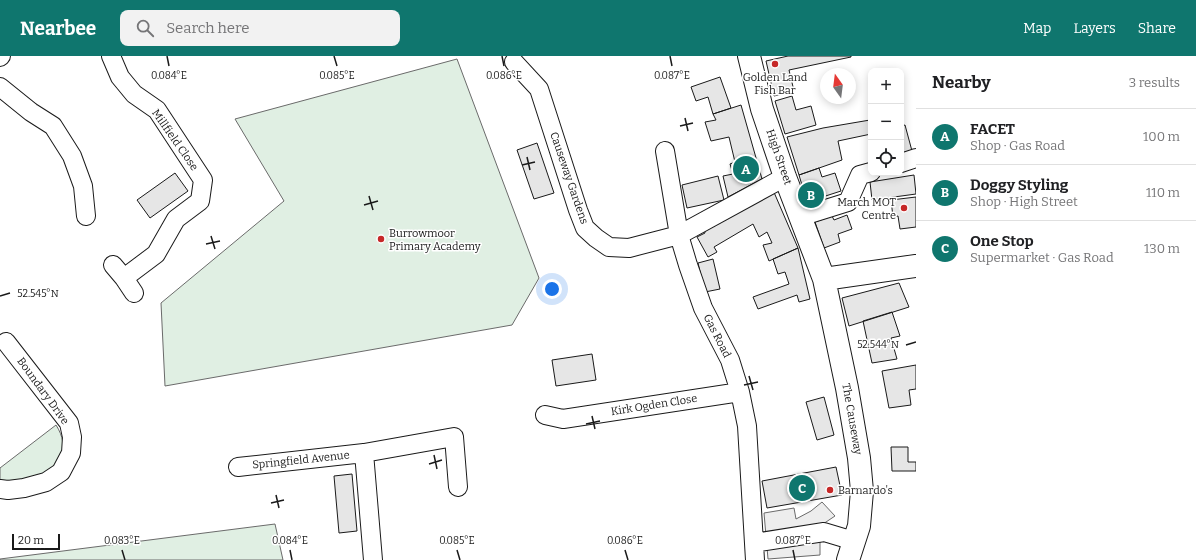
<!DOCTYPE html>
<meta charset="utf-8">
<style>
body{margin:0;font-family:Bitter,serif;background:#f2f2f2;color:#202124}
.controls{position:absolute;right:12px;top:12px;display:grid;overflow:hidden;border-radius:8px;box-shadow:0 2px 10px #0003}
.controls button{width:36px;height:36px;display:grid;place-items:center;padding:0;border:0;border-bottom:1px solid #e0e0e0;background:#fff;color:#202124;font:20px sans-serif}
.compass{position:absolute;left:820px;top:12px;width:36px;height:36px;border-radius:50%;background:#fff;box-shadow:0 2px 10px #0003;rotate:346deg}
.scale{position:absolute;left:12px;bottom:10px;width:48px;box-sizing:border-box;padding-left:4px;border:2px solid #1a1a1a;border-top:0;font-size:11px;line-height:14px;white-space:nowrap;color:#1a1a1a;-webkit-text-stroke:3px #fff;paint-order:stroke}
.you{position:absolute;left:552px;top:233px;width:14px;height:14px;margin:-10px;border:3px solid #fff;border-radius:50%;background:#1a73e8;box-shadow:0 0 0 6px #1a73e833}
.badge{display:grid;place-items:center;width:26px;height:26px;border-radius:50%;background:#0f766e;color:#fff;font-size:13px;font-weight:700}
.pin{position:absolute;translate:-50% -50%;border:2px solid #fff;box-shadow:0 1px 4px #0006}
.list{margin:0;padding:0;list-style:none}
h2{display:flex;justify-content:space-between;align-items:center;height:52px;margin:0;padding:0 16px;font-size:17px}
h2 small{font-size:13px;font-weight:400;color:#757577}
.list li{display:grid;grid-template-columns:26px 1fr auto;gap:12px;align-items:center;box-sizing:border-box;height:56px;padding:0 16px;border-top:1px solid #e0e0e0}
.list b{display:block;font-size:15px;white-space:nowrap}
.list p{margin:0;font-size:13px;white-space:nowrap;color:#757577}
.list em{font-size:13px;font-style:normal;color:#757577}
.icon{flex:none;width:22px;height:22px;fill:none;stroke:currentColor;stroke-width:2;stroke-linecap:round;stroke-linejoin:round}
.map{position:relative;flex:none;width:916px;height:504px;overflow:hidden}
header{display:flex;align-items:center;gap:24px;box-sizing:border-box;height:56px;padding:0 20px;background:#0f766e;color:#fff}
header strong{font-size:19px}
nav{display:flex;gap:22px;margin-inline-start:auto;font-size:14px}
.search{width:280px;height:36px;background:#f2f2f2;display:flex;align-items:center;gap:10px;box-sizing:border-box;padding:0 14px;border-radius:8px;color:#757577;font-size:15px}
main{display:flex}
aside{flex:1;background:#fff}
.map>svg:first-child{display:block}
.green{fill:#e0efe3;stroke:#6a6a6a}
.parking{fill:#ededed;stroke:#6a6a6a}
.building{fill:#e6e6e6;stroke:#1a1a1a}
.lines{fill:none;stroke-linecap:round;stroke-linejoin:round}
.minor-casing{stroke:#1a1a1a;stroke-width:20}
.major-casing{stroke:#1a1a1a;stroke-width:24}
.minor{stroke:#fff;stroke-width:18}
.major{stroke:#fff;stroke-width:22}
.ticks{fill:none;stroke:#1a1a1a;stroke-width:1.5}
.poi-dot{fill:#c62828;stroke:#fff;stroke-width:1.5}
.labels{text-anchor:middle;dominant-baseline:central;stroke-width:3;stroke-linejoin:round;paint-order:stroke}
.poi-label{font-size:11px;fill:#1a1a1a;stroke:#fff;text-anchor:start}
.street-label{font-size:11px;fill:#1a1a1a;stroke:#fff}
.ticks-label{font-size:10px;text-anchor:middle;fill:#1a1a1a;stroke:#fff;stroke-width:3;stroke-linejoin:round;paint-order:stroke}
</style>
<header>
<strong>Nearbee</strong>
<div class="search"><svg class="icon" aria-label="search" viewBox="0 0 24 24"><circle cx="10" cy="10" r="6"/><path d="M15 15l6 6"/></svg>Search here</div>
<nav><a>Map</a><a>Layers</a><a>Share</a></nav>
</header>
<main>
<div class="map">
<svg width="916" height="504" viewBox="0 0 916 504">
<rect width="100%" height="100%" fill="#fff"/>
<path class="green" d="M457 3 539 222 512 269 165 330 161 247 284 145 235 63Z
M56 369C63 380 66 392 59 404 58 407 57 411 55 413 46 422 12 427 0 424V412Z
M275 468 283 504H0V503Z"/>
<path class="parking" d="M822 446 835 460 823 468 820 486V499L768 503 764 457 794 452 796 463 811 455Z"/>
<path class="building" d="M788 0H851V1L789 14 794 35 774 40 766 5Z
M720 21 731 52 713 58 708 41 696 45 691 31Z
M792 40 796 54 811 50 816 69 785 78 775 45Z
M741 49 762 123 728 141 723 120 733 118 730 108 735 106 729 81 711 85 705 66 716 64 713 58Z
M870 64 871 78 838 85 842 104 799 119 787 81 823 72Z
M905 69 912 95 901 98V70Z
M537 87 554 137 534 143 517 94Z
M819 112 822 121 835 117 841 135 807 146 799 119Z
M175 117 188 135 150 162 137 144Z
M914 119 916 138 872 144 870 126Z
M718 120 724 144 687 152 682 129Z
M773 134 798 192 769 205 763 189 772 187 767 176 759 181 753 168 714 191 717 196 708 201 697 181 705 177 704 171Z
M916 141V171L900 173 898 160 893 161 891 144Z
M847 159 852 173 838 178 840 186 824 192 815 166 832 160 834 164Z
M798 192 810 243 799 246 797 239 758 253 753 241 789 228 785 216 778 218 773 203Z
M713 203 720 233 705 236 698 207Z
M899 227 909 251 849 270 842 242Z
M892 256 900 280 891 282 897 303 872 307 863 265Z
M592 298 596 324 556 330 552 304Z
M916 309V333L909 334 911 349 889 352 882 315Z
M824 341 834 379 817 384 806 346Z
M891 391H908V406H916V415H892Z
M836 411 842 439 767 452 762 425Z
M352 418 357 475 339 477 334 420Z"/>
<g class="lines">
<defs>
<path id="minor" d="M111 0 120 21 134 38 157 54 203 124 200 145 176 163 156 198 124 222
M0 1 1 0
M514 6 539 33 578 154 585 172 596 182 609 191 629 192 679 179 785 121
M0 31 31 56 53 70 72 100 83 130 86 160
M665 95 679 179 688 209 703 252 730 304 740 336 747 370 755 504
M901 107 916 102
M800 161 848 146 860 119 871 116
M113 209 124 222 134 237
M545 359 563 363 740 336
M364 397 373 504
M238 411 364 397 454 381 458 431
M0 433 8 434 24 432 46 426 61 416 71 397 72 381 69 367 6 286
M754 487 824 476 854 485"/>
<path id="major" d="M749 0 762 53 785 121 824 223 847 332 859 402 862 435 859 470 848 504
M824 223 916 210"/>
</defs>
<use href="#minor" class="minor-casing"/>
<use href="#major" class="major-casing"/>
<use href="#minor" class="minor"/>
<use href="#major" class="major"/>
</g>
<path class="ticks" d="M167 0 169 10M334 0 337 10M502 0 504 10M670 0 672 10M685 62 688 75M680 70 693 67M527 101 530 114M522 109 535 106M369 140 373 154M364 149 378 145M211 180 215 193M206 188 220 185M0 240 10 237M906 289 916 286M749 320 753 334M744 329 758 326M592 360 595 373M586 368 600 365M434 399 437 413M429 408 442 404M276 439 279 452M271 447 284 444M122 494 125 504M290 494 292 504M457 494 460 504M625 494 628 504M793 494 795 504"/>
<g class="poi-dot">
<circle cx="775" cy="8" r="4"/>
<circle cx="904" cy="152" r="4"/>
<circle cx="381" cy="183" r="4"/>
<circle cx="830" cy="434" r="4"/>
</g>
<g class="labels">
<g class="poi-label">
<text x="775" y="21" text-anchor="middle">Golden Land<tspan x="775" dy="13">Fish Bar</tspan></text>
<text x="896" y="146" text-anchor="end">March MOT<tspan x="896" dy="13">Centre</tspan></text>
<text x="389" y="177">Burrowmoor<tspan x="389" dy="13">Primary Academy</tspan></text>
<text x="838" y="434">Barnardo's</text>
</g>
<g class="street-label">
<text transform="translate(175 84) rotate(55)">Millfield Close</text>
<text transform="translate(779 101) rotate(71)">High Street</text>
<text transform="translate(569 122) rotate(71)">Causeway Gardens</text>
<text transform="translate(717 280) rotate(63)">Gas Road</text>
<text transform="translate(43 335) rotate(54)">Boundary Drive</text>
<text transform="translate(654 349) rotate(-9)">Kirk Ogden Close</text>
<text transform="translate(852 363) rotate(80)">The Causeway</text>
<text transform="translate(301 404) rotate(-6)">Springfield Avenue</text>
</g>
</g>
<g class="ticks-label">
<text x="169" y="23">0.084°E</text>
<text x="337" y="23">0.085°E</text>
<text x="504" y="23">0.086°E</text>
<text x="672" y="23">0.087°E</text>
<text x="38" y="241">52.545°N</text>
<text x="878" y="292">52.544°N</text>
<text x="122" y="488">0.083°E</text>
<text x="290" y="488">0.084°E</text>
<text x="457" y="488">0.085°E</text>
<text x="625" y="488">0.086°E</text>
<text x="793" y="488">0.087°E</text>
</g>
</svg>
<div class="controls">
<button>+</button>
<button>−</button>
<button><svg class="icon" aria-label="locate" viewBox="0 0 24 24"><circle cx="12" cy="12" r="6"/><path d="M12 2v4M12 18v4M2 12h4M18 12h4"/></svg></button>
</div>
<svg class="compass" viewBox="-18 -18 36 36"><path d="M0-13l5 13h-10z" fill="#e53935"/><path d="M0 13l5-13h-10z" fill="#757577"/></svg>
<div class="scale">20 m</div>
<div class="you"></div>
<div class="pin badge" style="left:746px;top:113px">A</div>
<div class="pin badge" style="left:811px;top:139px">B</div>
<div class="pin badge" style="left:802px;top:432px">C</div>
</div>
<aside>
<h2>Nearby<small>3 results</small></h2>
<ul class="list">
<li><span class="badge">A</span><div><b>FACET</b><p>Shop · Gas Road</p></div><em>100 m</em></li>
<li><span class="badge">B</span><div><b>Doggy Styling</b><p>Shop · High Street</p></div><em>110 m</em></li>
<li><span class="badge">C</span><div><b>One Stop</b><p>Supermarket · Gas Road</p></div><em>130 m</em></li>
</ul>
</aside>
</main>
